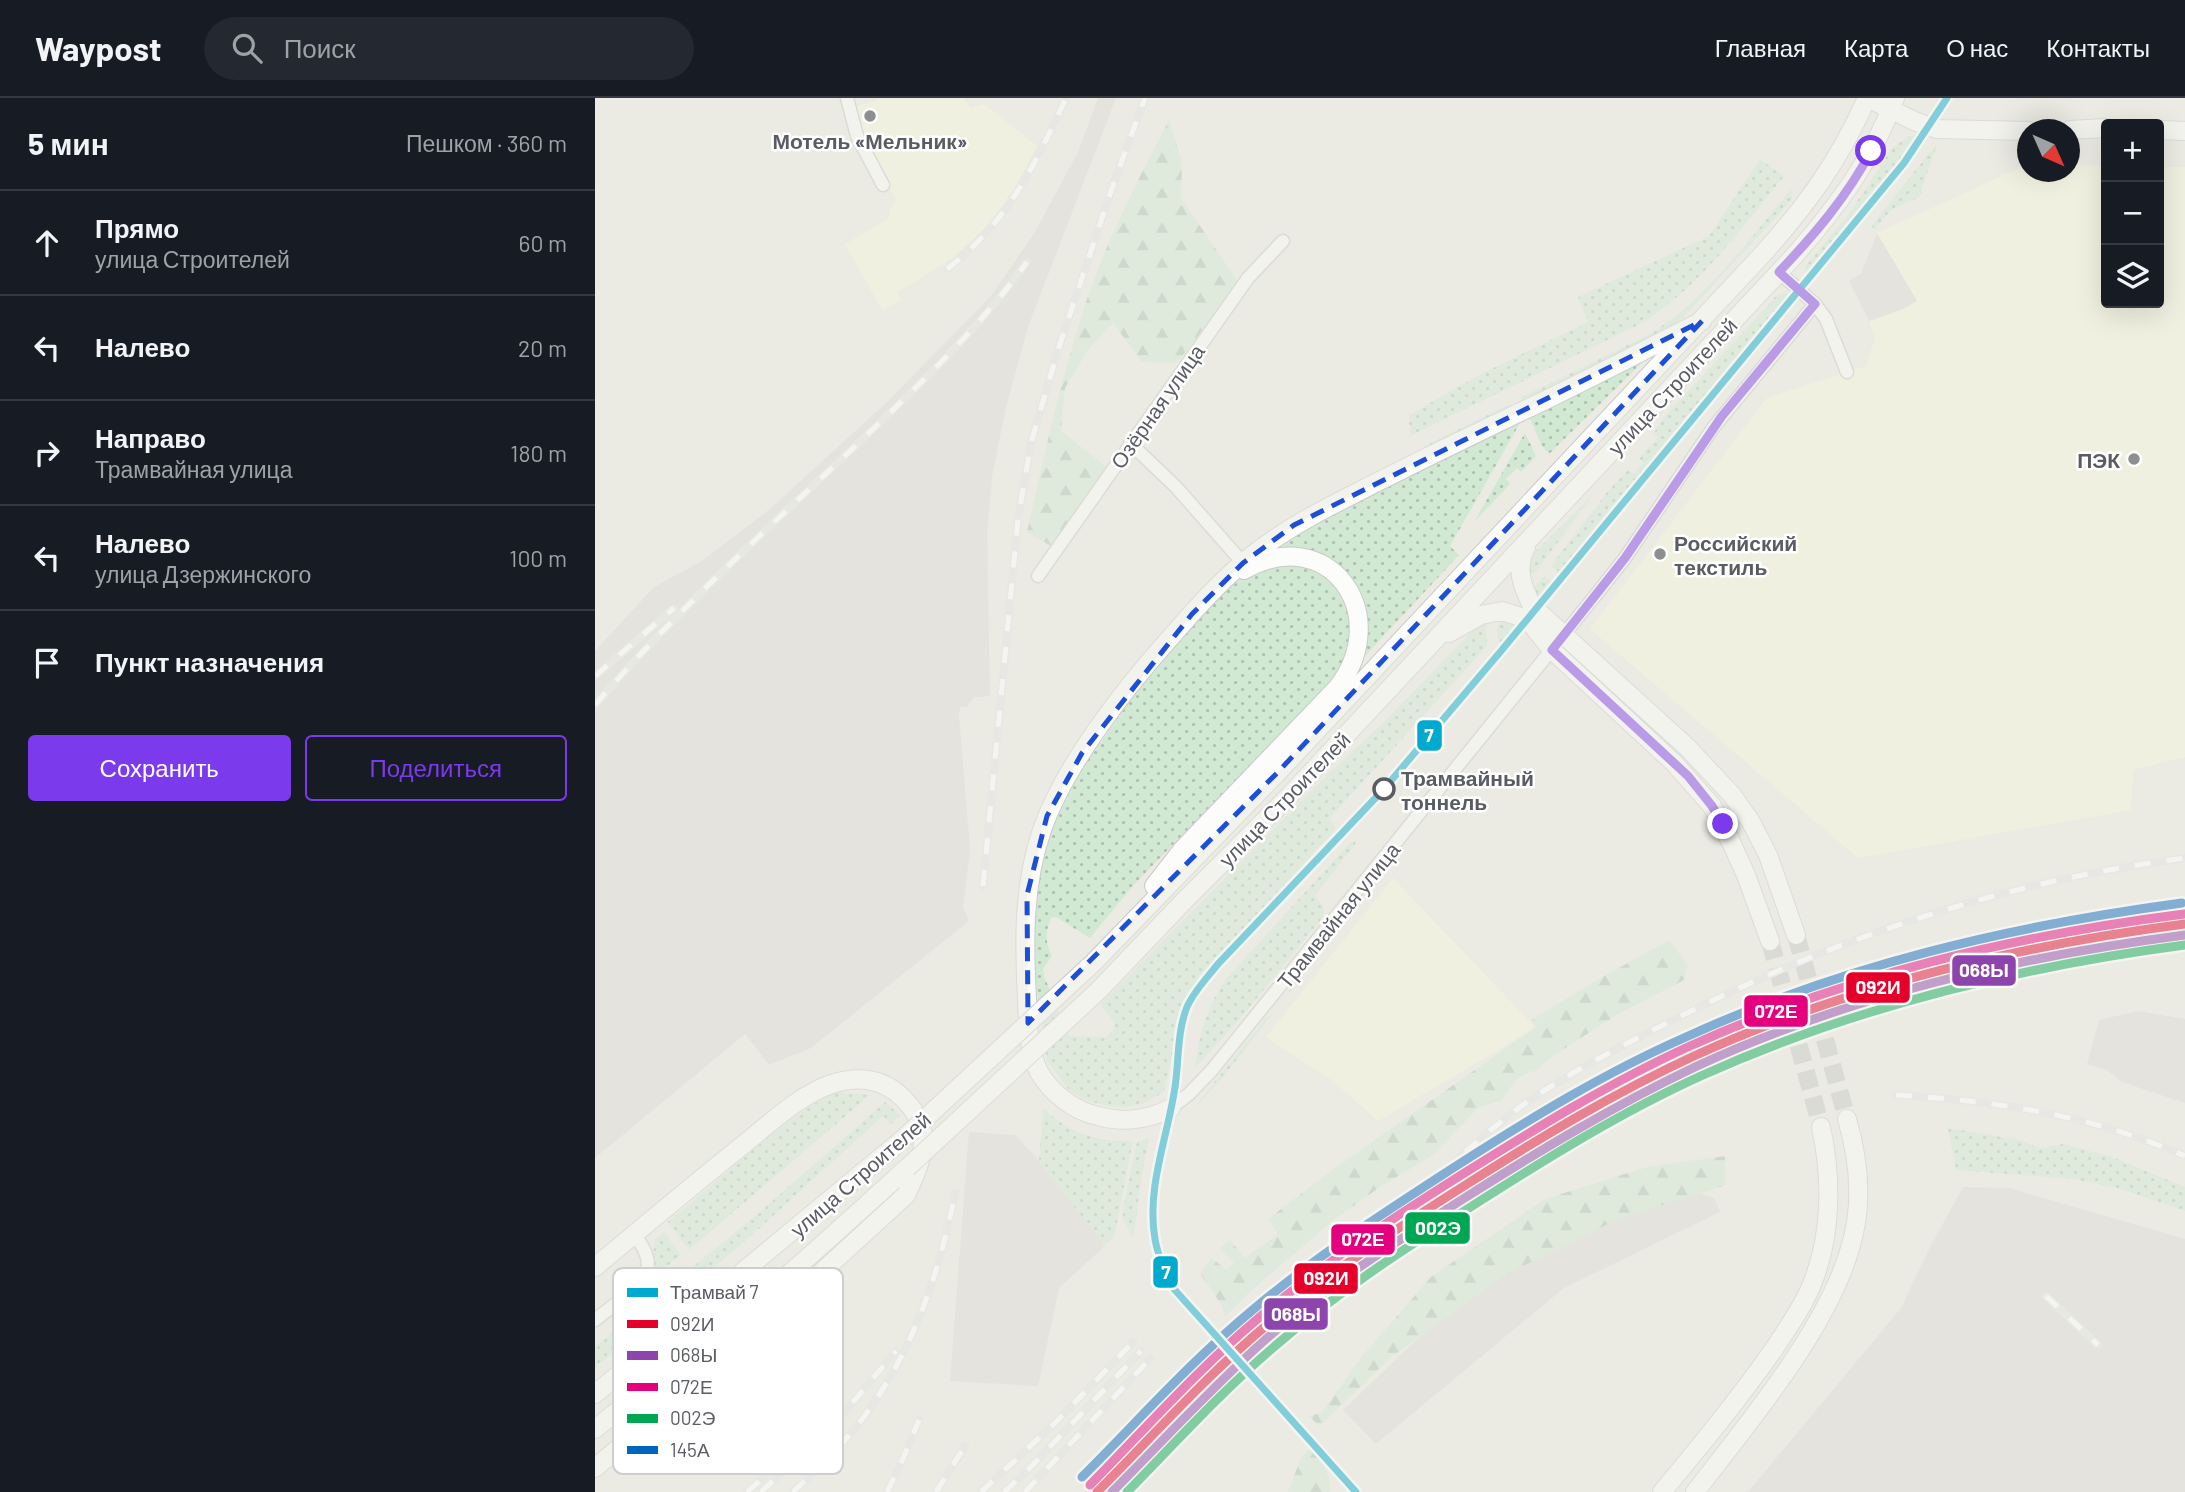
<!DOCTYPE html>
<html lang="ru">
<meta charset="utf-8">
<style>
body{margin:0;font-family:Barlow,sans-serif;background:#242831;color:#f1f3f6}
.controls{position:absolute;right:21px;top:21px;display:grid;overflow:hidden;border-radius:7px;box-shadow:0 7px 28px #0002}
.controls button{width:63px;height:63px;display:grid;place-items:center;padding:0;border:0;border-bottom:2px solid #363941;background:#171b24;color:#f1f3f6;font:35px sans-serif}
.compass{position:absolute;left:1422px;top:21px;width:63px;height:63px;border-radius:50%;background:#171b24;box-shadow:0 7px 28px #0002;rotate:135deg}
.stop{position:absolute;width:21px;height:21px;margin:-16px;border:5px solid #7c3aed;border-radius:50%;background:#fff}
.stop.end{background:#7c3aed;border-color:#fff;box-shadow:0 2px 7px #0008}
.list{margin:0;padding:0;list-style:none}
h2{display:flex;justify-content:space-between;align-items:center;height:91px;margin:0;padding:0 28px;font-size:30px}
h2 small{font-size:23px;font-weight:400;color:#9ea1a6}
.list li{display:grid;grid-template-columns:46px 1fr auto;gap:21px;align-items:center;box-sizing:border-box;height:105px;padding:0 28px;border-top:2px solid #363941}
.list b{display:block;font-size:26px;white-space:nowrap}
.list p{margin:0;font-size:23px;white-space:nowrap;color:#9ea1a6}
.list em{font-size:23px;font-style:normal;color:#9ea1a6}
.actions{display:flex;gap:14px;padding:21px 28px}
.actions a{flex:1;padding:16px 0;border:2px solid #7c3aed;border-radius:7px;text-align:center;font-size:24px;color:#7c3aed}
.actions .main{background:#7c3aed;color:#fff}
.icon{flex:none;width:38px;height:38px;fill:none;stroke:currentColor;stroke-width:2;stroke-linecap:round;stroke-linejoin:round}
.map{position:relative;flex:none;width:1590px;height:1394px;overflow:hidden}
header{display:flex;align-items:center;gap:42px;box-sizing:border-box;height:98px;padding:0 35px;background:#171b24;border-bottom:2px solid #363941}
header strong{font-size:33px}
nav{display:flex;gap:38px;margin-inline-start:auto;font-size:24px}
.search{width:490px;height:63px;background:#242831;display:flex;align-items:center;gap:18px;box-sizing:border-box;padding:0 24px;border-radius:38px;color:#9ea1a6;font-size:26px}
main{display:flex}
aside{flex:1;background:#171b24}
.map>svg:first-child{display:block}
.commercial{fill:#f6f5dc}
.industrial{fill:#dbdad4}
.grass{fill:url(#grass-dots)}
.forest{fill:url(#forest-firs)}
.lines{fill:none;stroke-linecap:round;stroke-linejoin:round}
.secondary-tunnel{stroke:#c7c7c4;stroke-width:18;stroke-dasharray:18 9;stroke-linecap:butt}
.street-casing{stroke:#c9c9c8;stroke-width:15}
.secondary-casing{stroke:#c9c9c9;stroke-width:20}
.street{stroke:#fcfcfb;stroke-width:12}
.secondary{stroke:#fcfcfb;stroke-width:18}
.rail-casing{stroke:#e3e4e3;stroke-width:8}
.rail{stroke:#fff;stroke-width:5;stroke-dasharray:16;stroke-linecap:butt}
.secondary-bridge-casing{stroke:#c9c9c9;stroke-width:20;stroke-linecap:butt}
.secondary-bridge{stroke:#fcfcfb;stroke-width:18}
.rail-1-casing{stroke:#fff;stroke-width:14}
.rail-2-casing{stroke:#fff;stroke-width:14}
.rail-3-casing{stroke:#fff;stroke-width:14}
.rail-4-casing{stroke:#fff;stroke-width:14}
.rail-5-casing{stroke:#fff;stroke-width:14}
.rail-1{stroke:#e4002b;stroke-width:9}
.rail-2{stroke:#8e44ad;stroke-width:9}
.rail-3{stroke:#e5007d;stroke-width:9}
.rail-4{stroke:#00a651;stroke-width:9}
.rail-5{stroke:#0065bd;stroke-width:9}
.tram-1-casing{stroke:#fff;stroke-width:12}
.tram-1{stroke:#00a9ce;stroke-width:7}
.route{stroke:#7c3aed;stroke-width:9}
.marked{fill:none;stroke:#1d4ed8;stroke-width:5;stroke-dasharray:14 9;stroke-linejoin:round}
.poi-dot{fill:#8d8e90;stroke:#fff;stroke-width:2.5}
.stop-dot{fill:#fff;stroke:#5a5c63;stroke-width:3.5}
.labels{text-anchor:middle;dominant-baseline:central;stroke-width:5;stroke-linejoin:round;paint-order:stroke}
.poi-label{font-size:21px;font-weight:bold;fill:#5a5c63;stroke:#fff}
.street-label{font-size:21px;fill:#5a5c63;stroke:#fff}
.stop-label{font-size:21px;font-weight:bold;fill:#5a5c63;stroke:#fff;text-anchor:start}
.key{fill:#fff;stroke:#ceced0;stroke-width:2}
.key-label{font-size:19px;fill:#5a5c63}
.line-badge{stroke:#fff;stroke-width:2.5}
.badge-label{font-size:19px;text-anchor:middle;font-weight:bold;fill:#fff}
</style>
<header>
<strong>Waypost</strong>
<div class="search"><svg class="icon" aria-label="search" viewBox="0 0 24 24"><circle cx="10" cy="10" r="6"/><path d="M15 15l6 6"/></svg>Поиск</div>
<nav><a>Главная</a><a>Карта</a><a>О нас</a><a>Контакты</a></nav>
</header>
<main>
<aside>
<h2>5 мин<small>Пешком · 360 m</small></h2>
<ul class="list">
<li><svg class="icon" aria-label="ahead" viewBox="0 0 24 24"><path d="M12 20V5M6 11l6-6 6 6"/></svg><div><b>Прямо</b><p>улица Строителей</p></div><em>60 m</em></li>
<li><svg class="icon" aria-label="left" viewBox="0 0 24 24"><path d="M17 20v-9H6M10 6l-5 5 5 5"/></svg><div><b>Налево</b></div><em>20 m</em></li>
<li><svg class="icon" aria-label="right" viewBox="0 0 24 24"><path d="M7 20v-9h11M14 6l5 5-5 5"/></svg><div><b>Направо</b><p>Трамвайная улица</p></div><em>180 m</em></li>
<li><svg class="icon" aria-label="left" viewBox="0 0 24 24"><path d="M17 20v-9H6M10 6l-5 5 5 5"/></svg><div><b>Налево</b><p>улица Дзержинского</p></div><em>100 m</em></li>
<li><svg class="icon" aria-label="arrive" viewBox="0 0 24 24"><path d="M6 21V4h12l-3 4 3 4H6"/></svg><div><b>Пункт назначения</b></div></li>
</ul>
<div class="actions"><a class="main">Сохранить</a><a>Поделиться</a></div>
</aside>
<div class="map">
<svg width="1590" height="1394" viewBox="0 0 1590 1394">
<defs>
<pattern id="grass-dots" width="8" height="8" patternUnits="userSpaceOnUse" patternTransform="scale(1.75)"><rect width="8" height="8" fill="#d1e9d3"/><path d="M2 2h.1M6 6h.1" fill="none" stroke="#adc0af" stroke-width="1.8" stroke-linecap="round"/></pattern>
<pattern id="forest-firs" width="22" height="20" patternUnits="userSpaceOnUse" patternTransform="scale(1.75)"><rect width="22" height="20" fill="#d1e9d3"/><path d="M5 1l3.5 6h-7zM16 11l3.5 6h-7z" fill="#adc0af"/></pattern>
</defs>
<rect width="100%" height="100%" fill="#ebebe4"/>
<path class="commercial" d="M288 0H369L375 10 389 6 442 48 417 95 390 130 357 160 303 194 306 202 287 212 250 146 293 121 295 111 301 102 265 33 258 9Z
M1431 67 1433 74H1475V67L1511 68V205H1564V69H1590V659L1538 672 1536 712 1263 760 995 531 1172 300 1271 268 1280 240 1274 223 1308 211 1322 203 1282 135Z
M798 780 939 928 910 948 783 1023 738 983 671 939Z"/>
<path class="industrial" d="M503 0H521L433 229 411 309 397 379 392 435 395 598 379 599 372 609H365L364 617 375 752 368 810 374 823 216 950 174 967 150 936 0 1060V553L59 489 107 463 176 410 291 305 396 198 440 134 483 54Z
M1282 135 1322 203 1308 211 1274 223 1254 183 1266 176Z
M1543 913 1590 921V1005L1527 984 1512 972 1492 966 1504 922Z
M374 1034 420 1037 440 1058 510 1148 464 1190 443 1288 355 1283Z
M1368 1089 1414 1090 1590 1141V1394H1153L1306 1210 1335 1149Z
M1106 1095 1119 1100 1125 1114 969 1190 781 1346 748 1312 884 1182 914 1159 1044 1113Z"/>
<path class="grass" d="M1326 36 1284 93 1212 182 1210 169 1253 117 1298 49 1315 38Z
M1343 44 1324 99 1296 112 1280 131 1276 128Z
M1165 61 1189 78C1151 126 1095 200 1041 228L815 338 814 317 884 277 993 224 983 199 1114 138Z
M1196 91 1197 102 1080 228 928 307 925 300 1055 236C1109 203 1156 140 1196 91Z
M1191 195 1197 200 1089 324 967 476 956 468 1013 393 1033 372 1038 376 1049 365 1044 360 1063 339 1059 335 1068 320 1177 203 1182 197Z
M1053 259 954 356 947 348 933 316Z
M913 307 915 311 834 352 827 349Z
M924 323 925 325 855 448 864 457 768 560C781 486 747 455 676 449L772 397Z
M930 335 941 358 926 374 922 370 911 381 915 386 879 424Z
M998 397 943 471 934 479V468L940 454Z
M694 464 726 474 750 499 756 521 753 557 743 576 537 789 495 840 461 819 456 820C450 835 450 844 457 858L448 871 449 878 474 938 511 939 519 932V924L505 906 733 676 787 626 879 531 891 523 892 548 734 721 741 731 604 879 587 913 569 994 548 1006 532 1009 513 1008 490 1002 473 991 452 963 441 885 440 810 446 759 466 711 489 668 539 597 622 501 647 480Z
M949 478 960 486 944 504 935 495Z
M909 521 925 527 908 546 903 543 902 529Z
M759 743 761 745 720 798C725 803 732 811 728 819L644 922 600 970C604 936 612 909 631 881L754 746Z
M766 805 693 896 698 884 755 813Z
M679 914 628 979 595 1015 669 922Z
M239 994 275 997 94 1152 73 1124C123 1083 183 1025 239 994Z
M290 1004 305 1017 296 1026 288 1018 148 1145 0 1270V1249L165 1114Z
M448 1010C474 1035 502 1044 538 1043L519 1140 509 1147 444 1063Z
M1353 1030 1424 1042 1445 1050 1469 1046 1517 1059 1590 1089V1113L1529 1092 1479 1081 1361 1072Z
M554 1040 546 1081 539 1136 537 1138 528 1122V1110L542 1044Z
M69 1134 86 1157 55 1182 60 1141Z"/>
<path class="forest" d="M574 22 587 63 586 100 644 185 582 265 547 264 518 225 493 252 470 290 466 333 512 369 458 449 432 434C449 358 466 281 490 207 511 143 543 82 574 22Z
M1074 842 1093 867 1089 882 1020 918 958 958 941 973 934 974 921 982 906 1003 884 1009 838 1057 785 1089 740 1121 657 1192 630 1219 626 1206 606 1177 607 1172 616 1160 631 1171 639 1164 625 1150 635 1142 650 1160 683 1136 673 1121 740 1070 941 929 936 922 997 885Z
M1130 1058 1131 1087 1023 1121 910 1177 794 1261 725 1328 713 1318 726 1315 768 1257 836 1179 950 1101 1052 1069Z
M714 1351C728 1364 736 1375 735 1394H693L706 1360Z"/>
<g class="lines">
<path class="secondary-tunnel" d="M1201 837 1252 1021
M1175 843 1226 1029"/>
<defs>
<path id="street" d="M252 0 262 38 288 87
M1184 174 1220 206 1231 221 1252 274
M535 345 581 389 648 465
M443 478 653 180 688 143
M576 1010 594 996 617 972 1000 498 1030 460 1118 330 1220 206
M0 1222 47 1185C58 1166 52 1153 39 1136"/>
<path id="secondary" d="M1273 0 1319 23 1342 31 1433 33
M1475 32 1511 30
M1564 32 1590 33
M931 449C920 470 927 488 937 508L1093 650 1137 697 1156 724 1173 757 1201 837
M854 535 886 517 907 513 932 521 957 552 1079 665 1117 708 1136 744 1151 777 1175 843
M559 788 587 752 743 589C799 515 733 424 649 472
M499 864 682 675 1166 158C1212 107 1244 63 1272 0
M503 893 589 803 695 697 1201 156C1244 106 1277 62 1300 0
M576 1010C553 1022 527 1025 503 1018 479 1013 456 995 444 974 433 952 433 924 432 900 429 843 428 787 447 732 469 668 530 590 576 539 602 509 629 479 660 455 692 430 727 412 763 394 815 367 868 342 921 316 984 287 1045 254 1107 223
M0 1169C49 1128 98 1087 148 1047 174 1026 208 994 240 985 271 976 296 984 315 1008 339 1037 325 1068 311 1097L193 1205 0 1370
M0 1296 308 1041
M0 1331C33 1304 68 1279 102 1252 175 1195 244 1132 312 1070
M1067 1394C1106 1347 1144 1301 1179 1251 1192 1231 1208 1209 1217 1186 1237 1137 1237 1080 1226 1029
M1100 1394C1152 1327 1234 1229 1256 1147 1268 1106 1264 1062 1252 1021"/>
</defs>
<use href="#street" class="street-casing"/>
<use href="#secondary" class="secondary-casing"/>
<use href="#street" class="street"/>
<use href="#secondary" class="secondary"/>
<defs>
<path id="rail" d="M352 171C412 125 440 67 471 0
M0 578 79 510
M0 607C78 516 168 435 255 353 318 293 381 234 432 164
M388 788 423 421 436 345 463 252 517 90 550 0
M1301 997C1403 1003 1496 1017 1590 1058
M846 1075C874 1051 902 1025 932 1004 979 972 1030 946 1080 921 1240 840 1412 783 1590 760
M1451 1198 1503 1247
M152 1394 171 1377
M166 1394 243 1322 301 1253
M198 1394C228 1366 258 1337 280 1303 322 1241 346 1168 360 1095
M292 1394 307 1363 324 1322
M341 1394 370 1348
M386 1394 462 1323 538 1244
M409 1394 429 1376 546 1253
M430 1394 555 1261"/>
</defs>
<use href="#rail" class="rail-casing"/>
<use href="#rail" class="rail"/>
<defs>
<path id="secondary-bridge" d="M308 1041 499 864
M312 1070 503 893"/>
</defs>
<use href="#secondary-bridge" class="secondary-bridge-casing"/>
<use href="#secondary-bridge" class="secondary-bridge"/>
<defs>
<path id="rail-1" d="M502 1394C558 1338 612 1277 673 1226 734 1175 801 1131 869 1088 943 1041 1019 995 1099 958 1255 887 1421 848 1590 826"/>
<path id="rail-2" d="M517 1394C568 1343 617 1289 671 1241 732 1188 801 1144 868 1101 944 1053 1020 1007 1100 969 1255 897 1422 859 1590 837"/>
<path id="rail-3" d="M495 1387C551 1330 605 1269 666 1218 728 1166 795 1122 863 1079 938 1032 1014 985 1095 948 1252 877 1418 838 1589 816"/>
<path id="rail-4" d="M532 1394C580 1345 627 1293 680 1248 740 1196 807 1152 874 1110 949 1062 1026 1014 1108 977 1261 908 1424 869 1590 847"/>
<path id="rail-5" d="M487 1379C544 1322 598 1261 660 1210 722 1158 790 1114 858 1070 933 1022 1009 975 1091 939 1249 867 1416 828 1587 805"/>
</defs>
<use href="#rail-1" class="rail-1-casing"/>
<use href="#rail-2" class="rail-2-casing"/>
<use href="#rail-3" class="rail-3-casing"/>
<use href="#rail-4" class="rail-4-casing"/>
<use href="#rail-5" class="rail-5-casing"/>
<use href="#rail-1" class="rail-1"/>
<use href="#rail-2" class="rail-2"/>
<use href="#rail-3" class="rail-3"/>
<use href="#rail-4" class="rail-4"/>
<use href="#rail-5" class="rail-5"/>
<defs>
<path id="tram-1" d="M761 1394 579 1191C571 1175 563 1159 560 1141 551 1090 573 1038 580 989 584 962 582 934 592 909 599 893 612 880 623 866L789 691 906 553 1309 65 1352 0"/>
</defs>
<use href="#tram-1" class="tram-1-casing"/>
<use href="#tram-1" class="tram-1"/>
</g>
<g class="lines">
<path class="route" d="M1128 726 1117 708 1093 678 957 552 1030 460 1127 318 1220 206 1184 174C1219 137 1252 99 1276 53"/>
</g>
<path d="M0 0H1590V1394H0ZM1107 223 682 675 433 925 432 797 452 718 487 655 597 516 648 465 699 427Z" fill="#ebebe4" fill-opacity=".55" fill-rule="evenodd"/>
<path class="marked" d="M1107 223 682 675 433 925 432 797 452 718 487 655 597 516 648 465 699 427Z"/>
<g class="poi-dot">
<circle cx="275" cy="18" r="7"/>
<circle cx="1539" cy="361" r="7"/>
<circle cx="1065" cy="456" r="7"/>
</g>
<circle class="stop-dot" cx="789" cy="691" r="10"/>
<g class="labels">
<g class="poi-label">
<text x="275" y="42">Мотель «Мельник»</text>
<text x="1525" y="361" text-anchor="end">ПЭК</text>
<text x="1079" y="444" text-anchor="start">Российский<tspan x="1079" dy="24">текстиль</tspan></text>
</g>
<g class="street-label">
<text transform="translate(1077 288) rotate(-47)">улица Строителей</text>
<text transform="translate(562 308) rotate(-55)">Озёрная улица</text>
<text transform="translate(689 701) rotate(-46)">улица Строителей</text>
<text transform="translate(743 817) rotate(-51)">Трамвайная улица</text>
<text transform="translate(265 1076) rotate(-41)">улица Строителей</text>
</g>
<g class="stop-label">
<text x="806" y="679">Трамвайный<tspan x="806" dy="24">тоннель</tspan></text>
</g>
</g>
<rect x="18" y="1170" width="230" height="206" rx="10" class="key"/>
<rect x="32" y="1190" width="31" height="9" fill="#00a9ce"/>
<rect x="32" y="1222" width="31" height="8" fill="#e4002b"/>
<rect x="32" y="1253" width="31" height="9" fill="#8e44ad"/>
<rect x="32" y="1285" width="31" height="8" fill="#e5007d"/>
<rect x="32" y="1316" width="31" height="9" fill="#00a651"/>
<rect x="32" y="1348" width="31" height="8" fill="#0065bd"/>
<g class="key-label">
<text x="75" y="1201">Трамвай 7</text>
<text x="75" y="1233">092И</text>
<text x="75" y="1264">068Ы</text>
<text x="75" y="1296">072Е</text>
<text x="75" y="1327">002Э</text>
<text x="75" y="1359">145А</text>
</g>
<g class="line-badge">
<rect x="821" y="621" width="27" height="33" rx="7" fill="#00a9ce"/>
<rect x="1356" y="856" width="66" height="33" rx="7" fill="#8e44ad"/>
<rect x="1250" y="873" width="66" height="33" rx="7" fill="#e4002b"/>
<rect x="1148" y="896" width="66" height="34" rx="7" fill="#e5007d"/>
<rect x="809" y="1113" width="67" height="34" rx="7" fill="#00a651"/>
<rect x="735" y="1125" width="66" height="33" rx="7" fill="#e5007d"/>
<rect x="557" y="1157" width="27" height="34" rx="7" fill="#00a9ce"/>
<rect x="698" y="1164" width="66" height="33" rx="7" fill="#e4002b"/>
<rect x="668" y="1199" width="66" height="34" rx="7" fill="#8e44ad"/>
</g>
<g class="badge-label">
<text x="834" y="644">7</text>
<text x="1389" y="879">068Ы</text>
<text x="1283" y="896">092И</text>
<text x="1181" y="920">072Е</text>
<text x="843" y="1137">002Э</text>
<text x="768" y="1148">072Е</text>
<text x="571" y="1181">7</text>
<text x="731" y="1187">092И</text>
<text x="701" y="1223">068Ы</text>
</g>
</svg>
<div class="controls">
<button>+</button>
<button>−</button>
<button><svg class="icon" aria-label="layers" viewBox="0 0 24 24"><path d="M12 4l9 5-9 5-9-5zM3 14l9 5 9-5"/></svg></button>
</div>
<svg class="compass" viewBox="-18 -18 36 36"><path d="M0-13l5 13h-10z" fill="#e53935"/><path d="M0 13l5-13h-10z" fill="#9ea1a6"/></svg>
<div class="stop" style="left:1276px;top:53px"></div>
<div class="stop end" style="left:1128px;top:726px"></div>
</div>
</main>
